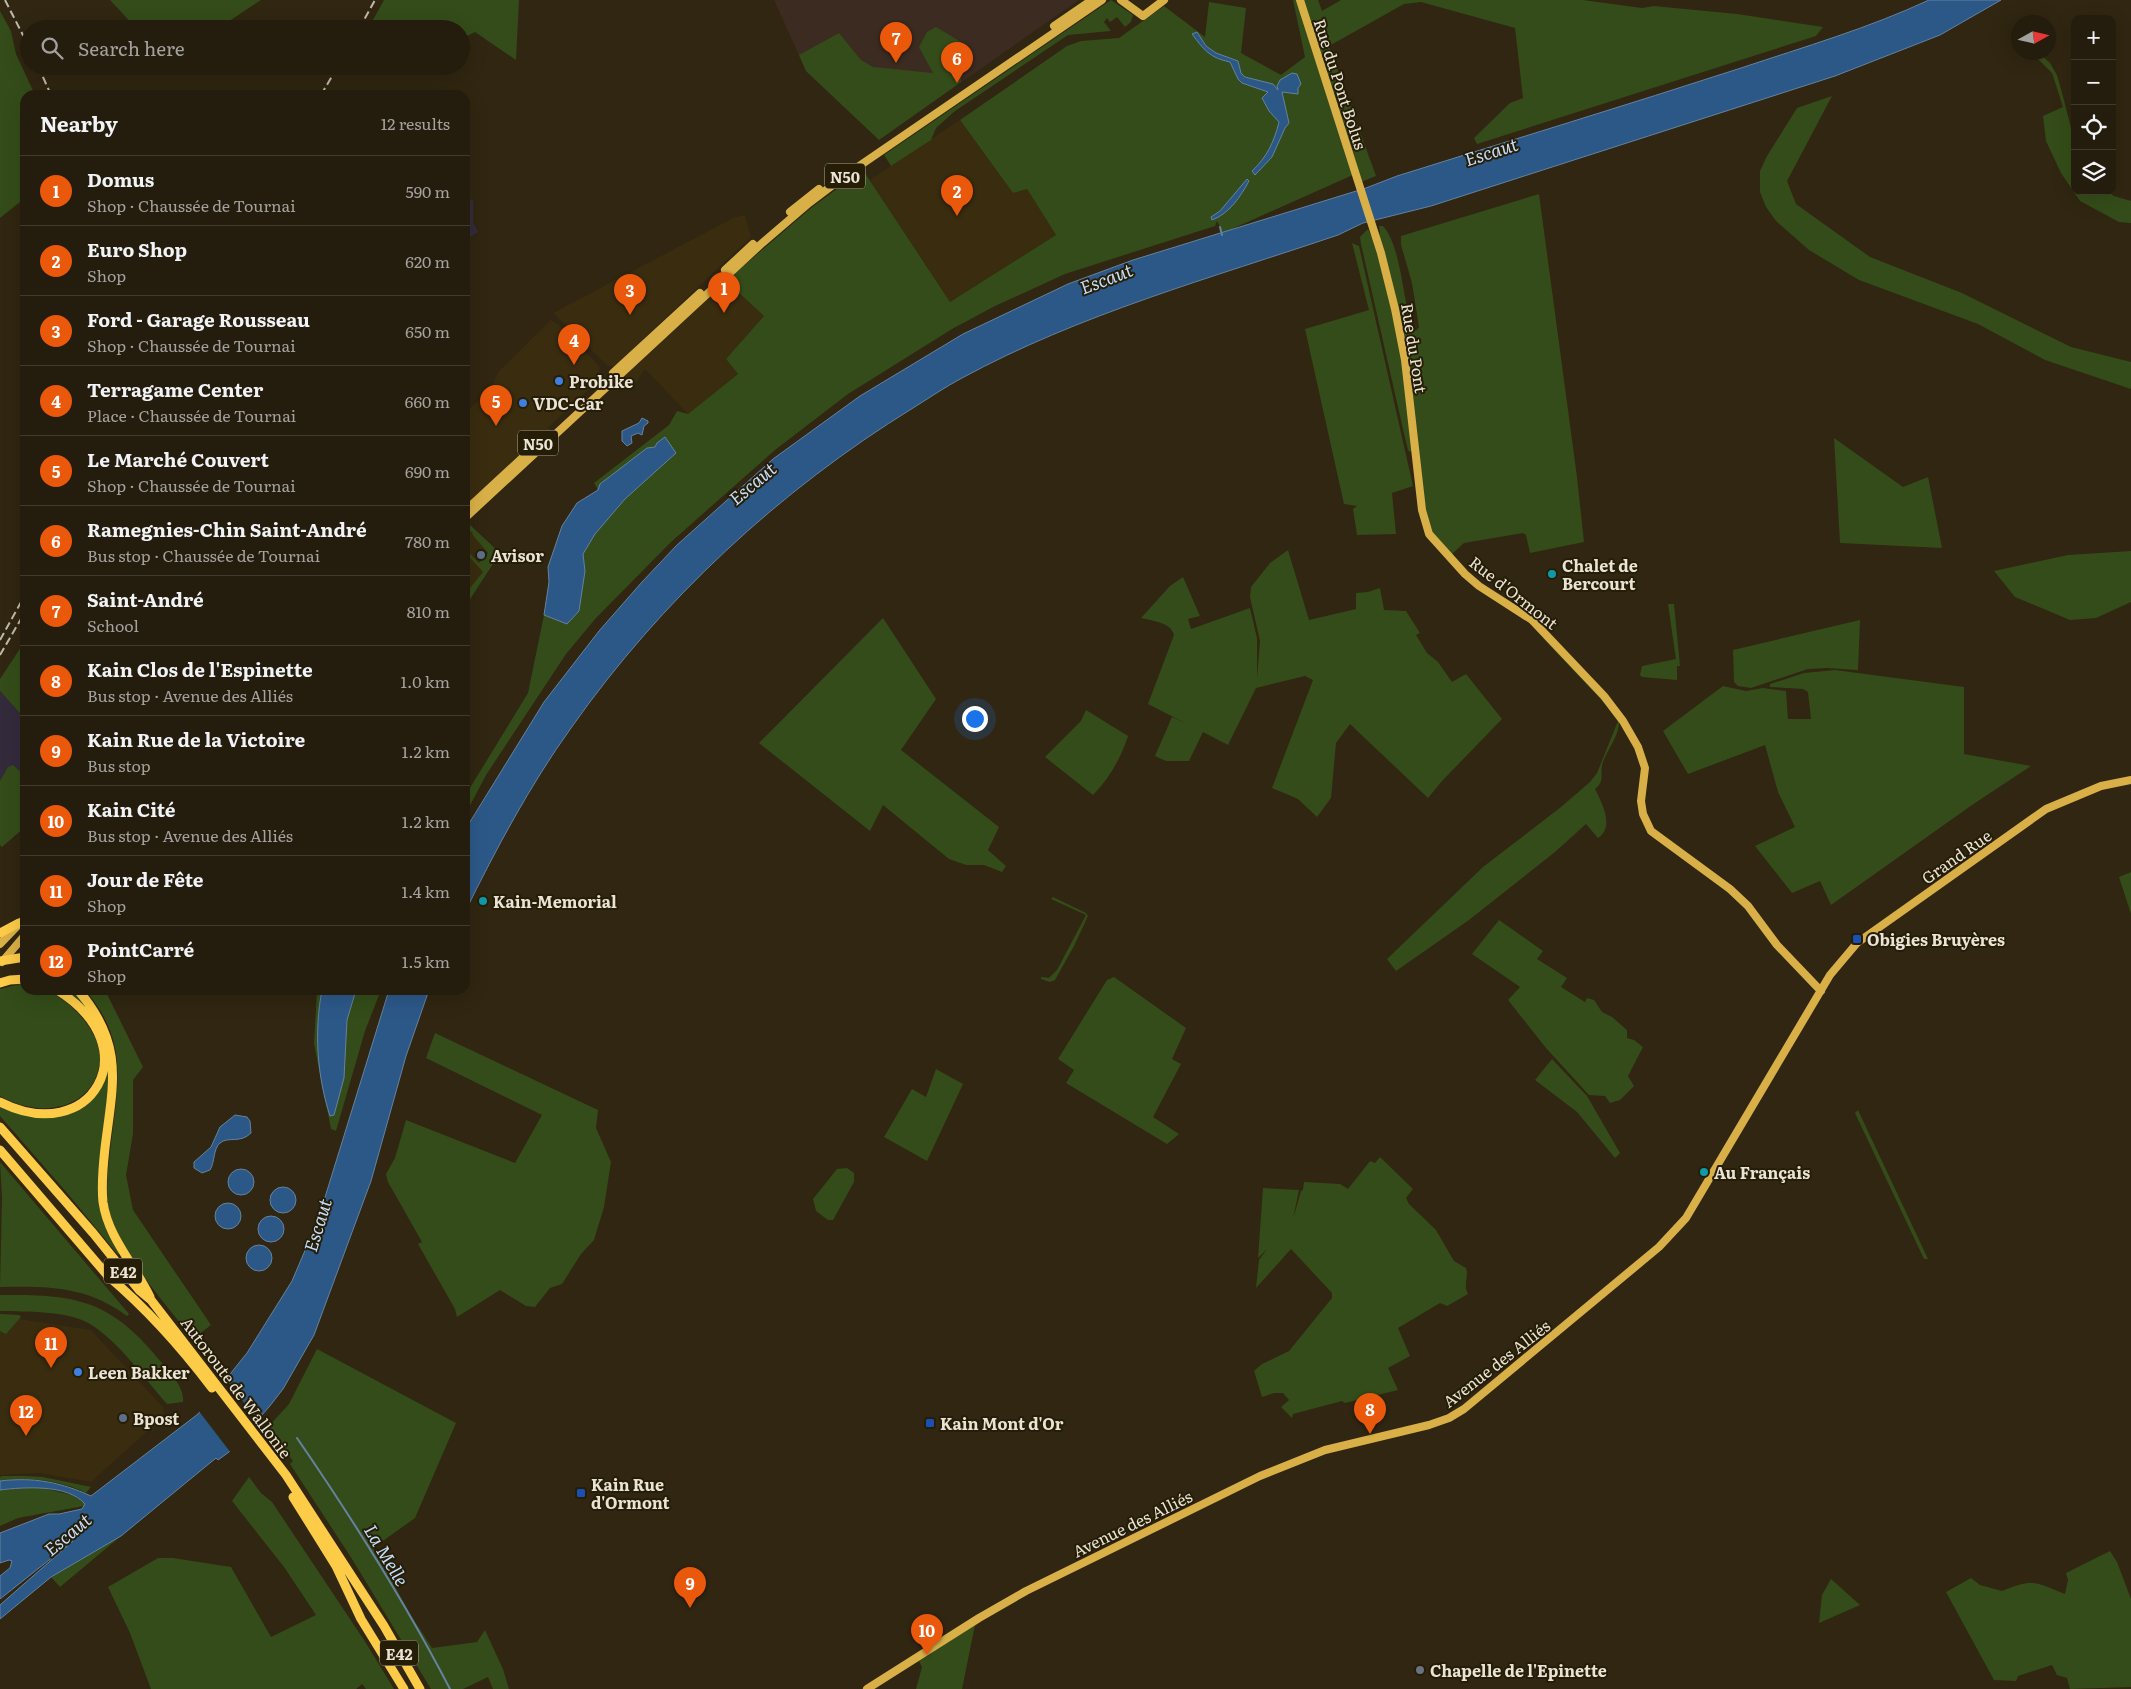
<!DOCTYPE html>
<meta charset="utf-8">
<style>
body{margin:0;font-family:Literata,serif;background:#2c2516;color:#f1f3f6}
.controls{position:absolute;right:15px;top:15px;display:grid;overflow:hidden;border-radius:10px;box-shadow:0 5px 20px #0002}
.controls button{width:45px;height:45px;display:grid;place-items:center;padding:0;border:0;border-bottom:1px solid #413a2e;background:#241c0d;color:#f1f3f6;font:25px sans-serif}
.compass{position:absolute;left:2011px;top:15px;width:45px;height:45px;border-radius:50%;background:#241c0d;box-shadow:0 5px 20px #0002;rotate:82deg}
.you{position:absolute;left:974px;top:718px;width:18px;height:18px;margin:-12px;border:4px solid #fff;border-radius:50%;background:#1a73e8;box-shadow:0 0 0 8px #1a73e833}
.badge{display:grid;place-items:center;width:32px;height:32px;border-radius:50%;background:#ea580c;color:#fff;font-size:16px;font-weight:700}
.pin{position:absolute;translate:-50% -41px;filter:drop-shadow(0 1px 2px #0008)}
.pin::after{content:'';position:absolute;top:26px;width:18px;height:15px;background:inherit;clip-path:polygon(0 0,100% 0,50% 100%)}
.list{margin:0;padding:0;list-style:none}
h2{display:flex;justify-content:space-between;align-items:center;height:65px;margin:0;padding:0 20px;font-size:21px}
h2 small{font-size:16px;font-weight:400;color:#a3a19d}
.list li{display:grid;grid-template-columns:32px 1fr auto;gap:15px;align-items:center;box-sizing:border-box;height:70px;padding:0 20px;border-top:1px solid #413a2e}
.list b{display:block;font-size:19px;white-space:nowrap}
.list p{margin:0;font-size:16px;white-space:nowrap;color:#a3a19d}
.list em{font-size:16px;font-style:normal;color:#a3a19d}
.icon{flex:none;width:28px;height:28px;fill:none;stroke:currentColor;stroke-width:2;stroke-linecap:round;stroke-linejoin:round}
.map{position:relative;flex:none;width:2131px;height:1689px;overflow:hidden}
.search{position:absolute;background:#241c0d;box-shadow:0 5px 20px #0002;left:20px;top:20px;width:450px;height:55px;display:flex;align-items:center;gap:12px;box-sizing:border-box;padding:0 18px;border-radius:28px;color:#a3a19d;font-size:19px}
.panel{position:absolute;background:#241c0d;box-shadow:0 5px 20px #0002;left:20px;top:90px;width:450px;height:905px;border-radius:15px}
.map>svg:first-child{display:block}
.built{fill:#392c0f}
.industrial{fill:#332b3b}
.education{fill:#3b2b20}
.green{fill:#344c19}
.water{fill:#2c5888;stroke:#65829f}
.pier{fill:#302611}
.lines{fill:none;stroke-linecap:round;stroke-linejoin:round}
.stream{stroke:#65829f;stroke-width:2}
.primary{stroke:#d9b048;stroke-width:8}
.motorway{stroke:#fccb48;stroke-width:9}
.rail{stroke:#c1baab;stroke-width:2;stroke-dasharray:8 4;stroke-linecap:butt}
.shop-dot{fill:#3f7fe0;stroke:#261d07;stroke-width:2}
.service-dot{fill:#5c6f8a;stroke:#261d07;stroke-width:2}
.culture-dot{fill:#0f9aa8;stroke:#261d07;stroke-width:2}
.transit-dot{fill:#1a4fb4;stroke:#261d07;stroke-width:2}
.worship-dot{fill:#6b7280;stroke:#261d07;stroke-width:2}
.labels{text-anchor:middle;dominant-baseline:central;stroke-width:4;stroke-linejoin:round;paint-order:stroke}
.shield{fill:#261d07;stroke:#afa898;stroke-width:1}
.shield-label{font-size:15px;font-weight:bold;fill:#eae4d6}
.street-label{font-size:16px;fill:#eae4d6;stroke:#261d07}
.poi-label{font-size:16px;font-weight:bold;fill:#eae4d6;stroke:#261d07;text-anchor:start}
.water-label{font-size:18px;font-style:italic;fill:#c5defc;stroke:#261d07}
</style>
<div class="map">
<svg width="2131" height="1689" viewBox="0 0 2131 1689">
<rect width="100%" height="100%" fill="#302611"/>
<path class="built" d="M960 120 1013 193 1027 189 1056 235 950 302 870 180Z
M745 215 751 237 615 366H608L553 313 733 218Z
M726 281 764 316 726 359 738 374 688 414 645 369 636 383 627 382 625 378 626 373Z
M551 320 559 325 599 366V373L602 377 465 506V414L492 386 499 371Z
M468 524 500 553 465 607V526Z
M0 1316 91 1330 163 1407 164 1416 91 1482 39 1473 0 1475Z"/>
<path class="industrial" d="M465 198 473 200V222L478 232 465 240Z
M0 691 25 719V826L2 847 0 845Z"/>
<path class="education" d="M774 0H1079L879 140 806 71Z"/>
<path class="green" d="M110 0H261L217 29H137Z
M384 0H519L516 60 475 32 465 37 461 36V29H368Z
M1111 0 1133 15 1131 22 1125 27 1117 17 1110 22 1107 18 1104 22 1111 31 1068 35 955 111 936 128 931 140 891 166 884 155Z
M1293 0H1300L1355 174 1223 233 1217 221 1215 226 1065 274 995 306 952 329 848 394 775 450 671 542 596 618 566 654 486 775 465 815V796L528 693 544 615 567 624 579 611 585 571 583 554 595 534 625 499 676 453 655 447 647 448 598 490 594 483 669 425 677 411 688 414 738 374 726 359 764 316 726 281 811 208 863 170 950 302 1056 235 1027 189 1013 193 960 120 1067 46 1081 41 1119 38 1164 6 1205 37 1209 2 1246 8 1241 53 1281 75 1305 57Z
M1302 0H1318L1322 11 1341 0H1583L1642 8 1654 6 1737 14 1823 27 1816 36 1477 144 1474 138 1510 103 1523 98 1515 28 1421 2 1404 4 1329 46 1376 176 1361 182Z
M0 11 11 31 16 54 35 95H25V198L0 218Z
M936 27 961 42V82L879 140 806 71 799 55 839 33 861 60 873 67 933 73 919 47 927 32Z
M2032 53H2039L2050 63 2057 75 2062 93 2075 143V191H2107L2114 196 2131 201V223L2119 222 2080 201 2061 173 2046 141 2043 116 2063 107 2052 73Z
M1832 96 1787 181 1796 204 1870 257 1962 293 2071 347 2131 362V389L2045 360 1978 324 1859 280 1809 250 1776 221 1766 207 1760 192V171L1767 156 1797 108Z
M1539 194 1577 477 1584 542 1530 553 1526 535 1523 533 1464 543 1451 555 1432 534 1426 522 1414 411 1378 235 1380 234 1379 226H1383C1404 249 1403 319 1416 331L1419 327 1412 283 1401 245V236Z
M1368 229C1398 292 1405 381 1413 450L1410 452 1408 450 1405 438 1361 244 1360 237Z
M1352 243 1359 246 1413 486 1392 493 1396 534 1357 535 1353 509 1357 506 1344 504 1305 329 1369 310Z
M1834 438 1903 487 1928 477 1942 548 1840 543Z
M469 524 500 553 465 607V594L483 572 465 552 467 551 479 563 488 553 472 534 473 533 465 528Z
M1288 550 1309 620 1356 609V593L1368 592 1380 588 1384 610 1406 611 1420 633 1416 635 1427 653 1438 662 1452 682 1466 674 1502 719 1442 781 1428 798 1350 724 1336 743 1331 798 1317 817 1298 799 1272 788 1313 680 1305 676 1256 688 1228 745 1203 732 1189 761H1166L1155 756 1172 717 1187 724 1148 704 1174 635C1171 622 1152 621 1141 618L1170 586 1183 577 1200 616 1188 619 1191 629 1250 608 1257 638V678L1260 641 1250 597 1251 587 1270 563Z
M2131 551V602L2096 618 2070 620 2015 597 1994 571 2068 555Z
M1668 604H1674L1680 666H1677V680L1642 677 1640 675 1642 666 1676 659Z
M883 618 936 699 901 750 999 827 988 850 1006 866 1002 872 984 865H966L949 859 883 805 870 831 759 743Z
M1860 620 1858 670 1827 668 1808 669 1751 688 1738 686 1734 682 1733 650Z
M1546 636 1619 718C1621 734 1608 748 1603 762 1599 772 1606 781 1595 789 1602 803 1615 827 1598 838L1586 824 1555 852 1469 920 1396 971 1387 959 1483 867 1561 807 1590 782 1597 773 1618 721 1606 705 1543 638Z
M25 641V719L0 691V679Z
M1835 670 1964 687V754L2031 766 1972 805 1831 905 1820 881 1792 893 1755 846 1795 827 1778 792 1765 745 1688 774 1663 731 1723 686 1746 691 1763 688 1786 691 1788 719H1811L1808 692 1803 689 1770 687V684L1804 673Z
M1086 710 1128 736C1121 758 1109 779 1093 795L1045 757 1081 721Z
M13 765 25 776V827L2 847 0 845V781L8 767Z
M2131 872V914L2119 877Z
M1053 897 1086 913 1088 916 1074 946 1055 980 1050 982 1041 979V977L1049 978 1057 970 1086 915 1051 899Z
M1499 920 1543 951 1537 959 1567 978 1561 987 1585 1002 1587 998 1594 1000 1602 1012 1612 1017 1627 1030V1038L1634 1040 1643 1047 1628 1076 1634 1086 1620 1100 1610 1103 1605 1096 1589 1095 1546 1048 1508 1000 1520 987 1472 954Z
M1114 977 1186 1028 1172 1059 1181 1064 1153 1117 1179 1134 1167 1144 1066 1083 1074 1070 1058 1059 1107 980Z
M20 984 25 985V990C32 990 41 988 48 991 71 1001 103 1034 100 1062 93 1112 37 1118 0 1096V989Z
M62 990H73L88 1007 110 1062 99 1192 120 1253 118 1255 68 1194 0 1116V1106L31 1117H59L85 1105 103 1082 108 1064 86 1008Z
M85 990H105L143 1067 133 1080V1134L126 1175 133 1210 211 1325 193 1339C165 1303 116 1250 108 1205 106 1188 108 1169 110 1152 117 1088 131 1043 85 990Z
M317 990H381L365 1031 336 1131 331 1129 314 1044Z
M435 1033 598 1110 596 1128 611 1162 604 1207 594 1240 581 1254 562 1284 550 1288 535 1307 526 1306 500 1290 457 1317 455 1309 418 1244 422 1242 388 1182 386 1174 395 1158 406 1120 515 1163 542 1115 426 1058Z
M1552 1059 1587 1096 1620 1153 1615 1158 1577 1112 1535 1080Z
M936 1069 963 1084 927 1161 884 1137 912 1089 926 1097Z
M1858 1110 1928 1259H1924L1855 1113Z
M1380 1157 1413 1189 1406 1198 1409 1204 1436 1230 1454 1261 1466 1268C1469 1277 1463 1285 1468 1294L1447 1306 1440 1303 1398 1328 1410 1356 1388 1368 1398 1390 1345 1403 1342 1401 1293 1414 1292 1418 1281 1407 1289 1400 1283 1393H1274L1262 1397 1254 1371 1262 1364 1289 1351 1332 1298V1293L1291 1249 1256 1288 1259 1260 1267 1249 1258 1258 1263 1188 1299 1190 1293 1219 1301 1191 1303 1190 1304 1182 1340 1184 1348 1189 1370 1161 1375 1163Z
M0 1162 129 1314 127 1316C87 1286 48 1286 0 1287L2 1198Z
M847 1168 854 1173V1182L833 1220H828L816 1211 813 1199 837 1169Z
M0 1295C78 1294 111 1300 162 1363 171 1373 185 1389 183 1402L167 1404C144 1378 119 1342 90 1324 67 1310 26 1312 0 1311Z
M0 1314 19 1315 21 1317 6 1334 0 1331Z
M317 1349 456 1423 415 1518 373 1548 412 1617 432 1648 477 1642 485 1630 503 1669 509 1689H493L488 1677 463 1689H431L352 1559 290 1464 293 1461 268 1427 289 1404Z
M24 1476 43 1477 91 1487 86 1493C60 1480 29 1477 0 1481V1477L2 1476Z
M249 1477 261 1493 272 1502 364 1640 394 1689H366L362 1684 356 1689H151L130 1633 108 1587 158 1558H173L231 1567 271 1637 316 1615 284 1567 232 1501Z
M38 1487 72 1495 84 1502V1506L18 1518 0 1526V1490Z
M121 1536 60 1587 51 1577Z
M2110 1551 2117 1562 2131 1599V1687L2070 1689 2067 1678 2057 1675 2052 1665 2018 1676 2016 1681 1994 1680 1946 1592 1971 1578 1980 1585 2002 1591C2033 1578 2035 1582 2065 1594L2068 1580 2066 1573Z
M1831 1579 1860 1605 1819 1623 1822 1595Z
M975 1625 962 1689H916L922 1667 919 1661Z"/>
<path class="water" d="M1929 0H2001L1940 35 1835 76 1431 206 1363 223 1338 235C1211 278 1080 314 962 378 945 387 929 398 913 408 780 490 661 600 571 728 530 785 496 849 465 912V830L544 702 599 631 642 582 677 545 773 459 860 396 963 334 1068 284 1133 260 1366 188 1397 176C1512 140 1627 105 1741 68 1804 47 1869 28 1929 0Z
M1197 32 1206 46 1216 53 1238 61 1241 73 1245 77 1273 84 1278 90 1277 86 1280 80 1292 73 1297 74 1301 84 1298 88V94L1282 92 1289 123 1285 128 1272 157 1255 175 1252 171C1267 157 1274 142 1279 122L1269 111 1262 98 1268 92 1242 83 1238 79 1230 62C1210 58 1204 50 1192 34Z
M1247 179 1249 181C1241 196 1229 214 1212 220L1211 217 1220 211Z
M642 418 648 421V423L644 426 642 435 638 433 631 436 632 443 627 446 622 441V431L639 423Z
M665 437 676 453 625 499 595 534 583 554 585 571 579 611 567 624 544 615 549 582 548 567 562 526 577 503 598 490 600 484 647 448 655 447 657 443Z
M322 990H356L347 1020 344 1078 334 1115 330 1116C317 1076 314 1031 322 990Z
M389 990H429L406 1056 371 1181 314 1335 283 1389 269 1407 229 1452 218 1460 216 1458 121 1536 51 1577 0 1619V1605L73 1541 0 1599V1576L10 1568 12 1561 9 1560 0 1563V1533L49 1514H59L82 1509 85 1504C68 1484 24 1487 0 1490V1481C34 1477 60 1482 91 1496L198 1414 247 1353 292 1281 318 1220Z
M235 1115 247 1117 250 1121 251 1133C240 1144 228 1136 220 1143 213 1149 215 1162 210 1170L202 1173 194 1168V1162L211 1147 220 1127Z
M228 1182a13 13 0 1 1 26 0a13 13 0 1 1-26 0Z
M270 1200a13 13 0 1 1 26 0a13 13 0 1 1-26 0Z
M215 1216a13 13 0 1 1 26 0a13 13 0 1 1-26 0Z
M258 1229a13 13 0 1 1 26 0a13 13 0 1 1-26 0Z
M246 1258a13 13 0 1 1 26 0a13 13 0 1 1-26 0Z"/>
<path class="pier" d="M225 1378 259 1422 231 1453 198 1410Z"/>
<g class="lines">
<path class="stream" d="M1220 227 1222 235
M297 1438C352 1518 405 1602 450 1689"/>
<path class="primary" d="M1121 0 1143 16 1164 0
M1300 0 1381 253 1395 309 1405 360 1422 510 1429 534 1465 574 1479 586 1532 620 1604 696 1623 721 1638 747 1645 768 1641 801 1643 814 1651 831 1730 889 1748 906 1777 945 1821 991
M1054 26 1092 0
M790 212 819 189
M725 270 753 244
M613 373 700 293
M465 511 548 434
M465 518 760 245 809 203 846 175 1102 0
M0 944 25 918
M2 962 25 935
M867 1689 979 1618 1026 1591 1260 1476 1325 1450 1429 1425 1449 1418 1464 1409 1659 1247 1686 1218 1830 975 1857 943 2046 809 2101 786 2131 780"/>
<path class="motorway" d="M0 933 19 923
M0 961 25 957
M0 983 10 980 25 979
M78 990C125 1045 113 1083 105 1148 103 1166 101 1184 103 1202 108 1238 135 1265 150 1297
M0 1102C91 1148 151 1048 57 990
M0 1127 93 1233 139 1290 151 1300 286 1475 384 1626 420 1689
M0 1150 108 1276C147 1309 181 1347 212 1388
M293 1497 336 1566 361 1619 404 1689"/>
<path class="rail" d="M5 0 29 47
M359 29 375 0
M38 66 51 95
M321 95 338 66
M0 640 25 595
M0 655 25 612"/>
</g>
<g class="shop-dot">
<circle cx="559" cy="381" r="5"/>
<circle cx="523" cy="403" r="5"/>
<circle cx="78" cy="1372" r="5"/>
</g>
<g class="service-dot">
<circle cx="481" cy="555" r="5"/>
<circle cx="123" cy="1418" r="5"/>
</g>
<g class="culture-dot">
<circle cx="1552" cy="574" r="5"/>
<circle cx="483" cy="901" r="5"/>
<circle cx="1704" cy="1172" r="5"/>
</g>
<g class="transit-dot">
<rect x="1852" y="934" width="10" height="10" rx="2.5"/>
<rect x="925" y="1418" width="10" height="10" rx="2.5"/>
<rect x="576" y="1488" width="10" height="10" rx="2.5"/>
</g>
<circle class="worship-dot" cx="1420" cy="1670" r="5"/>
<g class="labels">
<g class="shield">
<rect x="825" y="163.5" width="40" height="25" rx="4"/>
<rect x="518" y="430.5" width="40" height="25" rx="4"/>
<rect x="104" y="1258.5" width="38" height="25" rx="4"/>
<rect x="380" y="1640.5" width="38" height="25" rx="4"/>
</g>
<g class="shield-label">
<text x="845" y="176">N50</text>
<text x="538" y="443">N50</text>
<text x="123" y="1271">E42</text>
<text x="399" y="1653">E42</text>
</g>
<g class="street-label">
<text transform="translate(1341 84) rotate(72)">Rue du Pont Bolus</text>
<text transform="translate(1415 348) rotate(81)">Rue du Pont</text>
<text transform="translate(1514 592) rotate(38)">Rue d'Ormont</text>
<text transform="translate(1956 856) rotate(-35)">Grand Rue</text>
<text transform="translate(1496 1363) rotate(-38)">Avenue des Alliés</text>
<text transform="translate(237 1387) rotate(53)">Autoroute de Wallonie</text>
<text transform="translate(1132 1523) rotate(-26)">Avenue des Alliés</text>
</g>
<g class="poi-label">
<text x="569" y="381">Probike</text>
<text x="533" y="403">VDC-Car</text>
<text x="491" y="555">Avisor</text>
<text x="1562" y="565">Chalet de<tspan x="1562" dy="18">Bercourt</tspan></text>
<text x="493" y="901">Kain-Memorial</text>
<text x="1867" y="939">Obigies Bruyères</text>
<text x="1714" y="1172">Au Français</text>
<text x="88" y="1372">Leen Bakker</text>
<text x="133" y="1418">Bpost</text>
<text x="940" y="1423">Kain Mont d'Or</text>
<text x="591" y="1484">Kain Rue<tspan x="591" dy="18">d'Ormont</tspan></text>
<text x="1430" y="1670">Chapelle de l'Epinette</text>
</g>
<g class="water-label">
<text transform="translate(1491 151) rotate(-18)">Escaut</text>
<text transform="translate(1106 278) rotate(-21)">Escaut</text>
<text transform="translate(752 483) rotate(-40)">Escaut</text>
<text transform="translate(317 1225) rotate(-73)">Escaut</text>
<text transform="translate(67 1534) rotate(-40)">Escaut</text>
<text transform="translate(387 1555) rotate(59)">La Melle</text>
</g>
</g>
</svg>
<div class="controls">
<button>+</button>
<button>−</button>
<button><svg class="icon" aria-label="locate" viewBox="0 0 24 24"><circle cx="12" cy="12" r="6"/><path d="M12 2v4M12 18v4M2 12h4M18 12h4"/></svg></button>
<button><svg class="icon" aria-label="layers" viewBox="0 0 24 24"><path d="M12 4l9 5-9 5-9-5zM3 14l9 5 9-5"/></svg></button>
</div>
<svg class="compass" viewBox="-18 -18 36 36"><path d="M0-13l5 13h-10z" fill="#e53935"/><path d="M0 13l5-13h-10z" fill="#a3a19d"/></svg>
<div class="you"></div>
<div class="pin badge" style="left:724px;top:313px">1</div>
<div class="pin badge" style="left:957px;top:216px">2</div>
<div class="pin badge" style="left:630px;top:315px">3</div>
<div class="pin badge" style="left:574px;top:365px">4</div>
<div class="pin badge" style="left:496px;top:426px">5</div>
<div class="pin badge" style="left:957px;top:83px">6</div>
<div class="pin badge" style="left:896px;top:63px">7</div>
<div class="pin badge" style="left:1370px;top:1434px">8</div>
<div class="pin badge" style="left:690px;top:1608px">9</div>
<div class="pin badge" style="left:927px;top:1655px">10</div>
<div class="pin badge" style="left:51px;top:1368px">11</div>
<div class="pin badge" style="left:26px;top:1436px">12</div>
<div class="search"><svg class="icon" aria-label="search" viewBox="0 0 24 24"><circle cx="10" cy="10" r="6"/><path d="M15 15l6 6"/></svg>Search here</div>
<section class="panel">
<h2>Nearby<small>12 results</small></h2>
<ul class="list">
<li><span class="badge">1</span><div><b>Domus</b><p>Shop · Chaussée de Tournai</p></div><em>590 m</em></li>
<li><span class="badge">2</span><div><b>Euro Shop</b><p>Shop</p></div><em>620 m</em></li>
<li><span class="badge">3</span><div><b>Ford - Garage Rousseau</b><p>Shop · Chaussée de Tournai</p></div><em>650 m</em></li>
<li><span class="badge">4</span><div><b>Terragame Center</b><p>Place · Chaussée de Tournai</p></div><em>660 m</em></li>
<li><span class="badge">5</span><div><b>Le Marché Couvert</b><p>Shop · Chaussée de Tournai</p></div><em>690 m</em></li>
<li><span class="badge">6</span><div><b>Ramegnies-Chin Saint-André</b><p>Bus stop · Chaussée de Tournai</p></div><em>780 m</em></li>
<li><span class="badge">7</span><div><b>Saint-André</b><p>School</p></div><em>810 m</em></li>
<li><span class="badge">8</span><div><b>Kain Clos de l'Espinette</b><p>Bus stop · Avenue des Alliés</p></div><em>1.0 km</em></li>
<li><span class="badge">9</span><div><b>Kain Rue de la Victoire</b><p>Bus stop</p></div><em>1.2 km</em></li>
<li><span class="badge">10</span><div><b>Kain Cité</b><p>Bus stop · Avenue des Alliés</p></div><em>1.2 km</em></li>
<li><span class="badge">11</span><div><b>Jour de Fête</b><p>Shop</p></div><em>1.4 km</em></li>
<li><span class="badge">12</span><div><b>PointCarré</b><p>Shop</p></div><em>1.5 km</em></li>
</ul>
</section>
</div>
